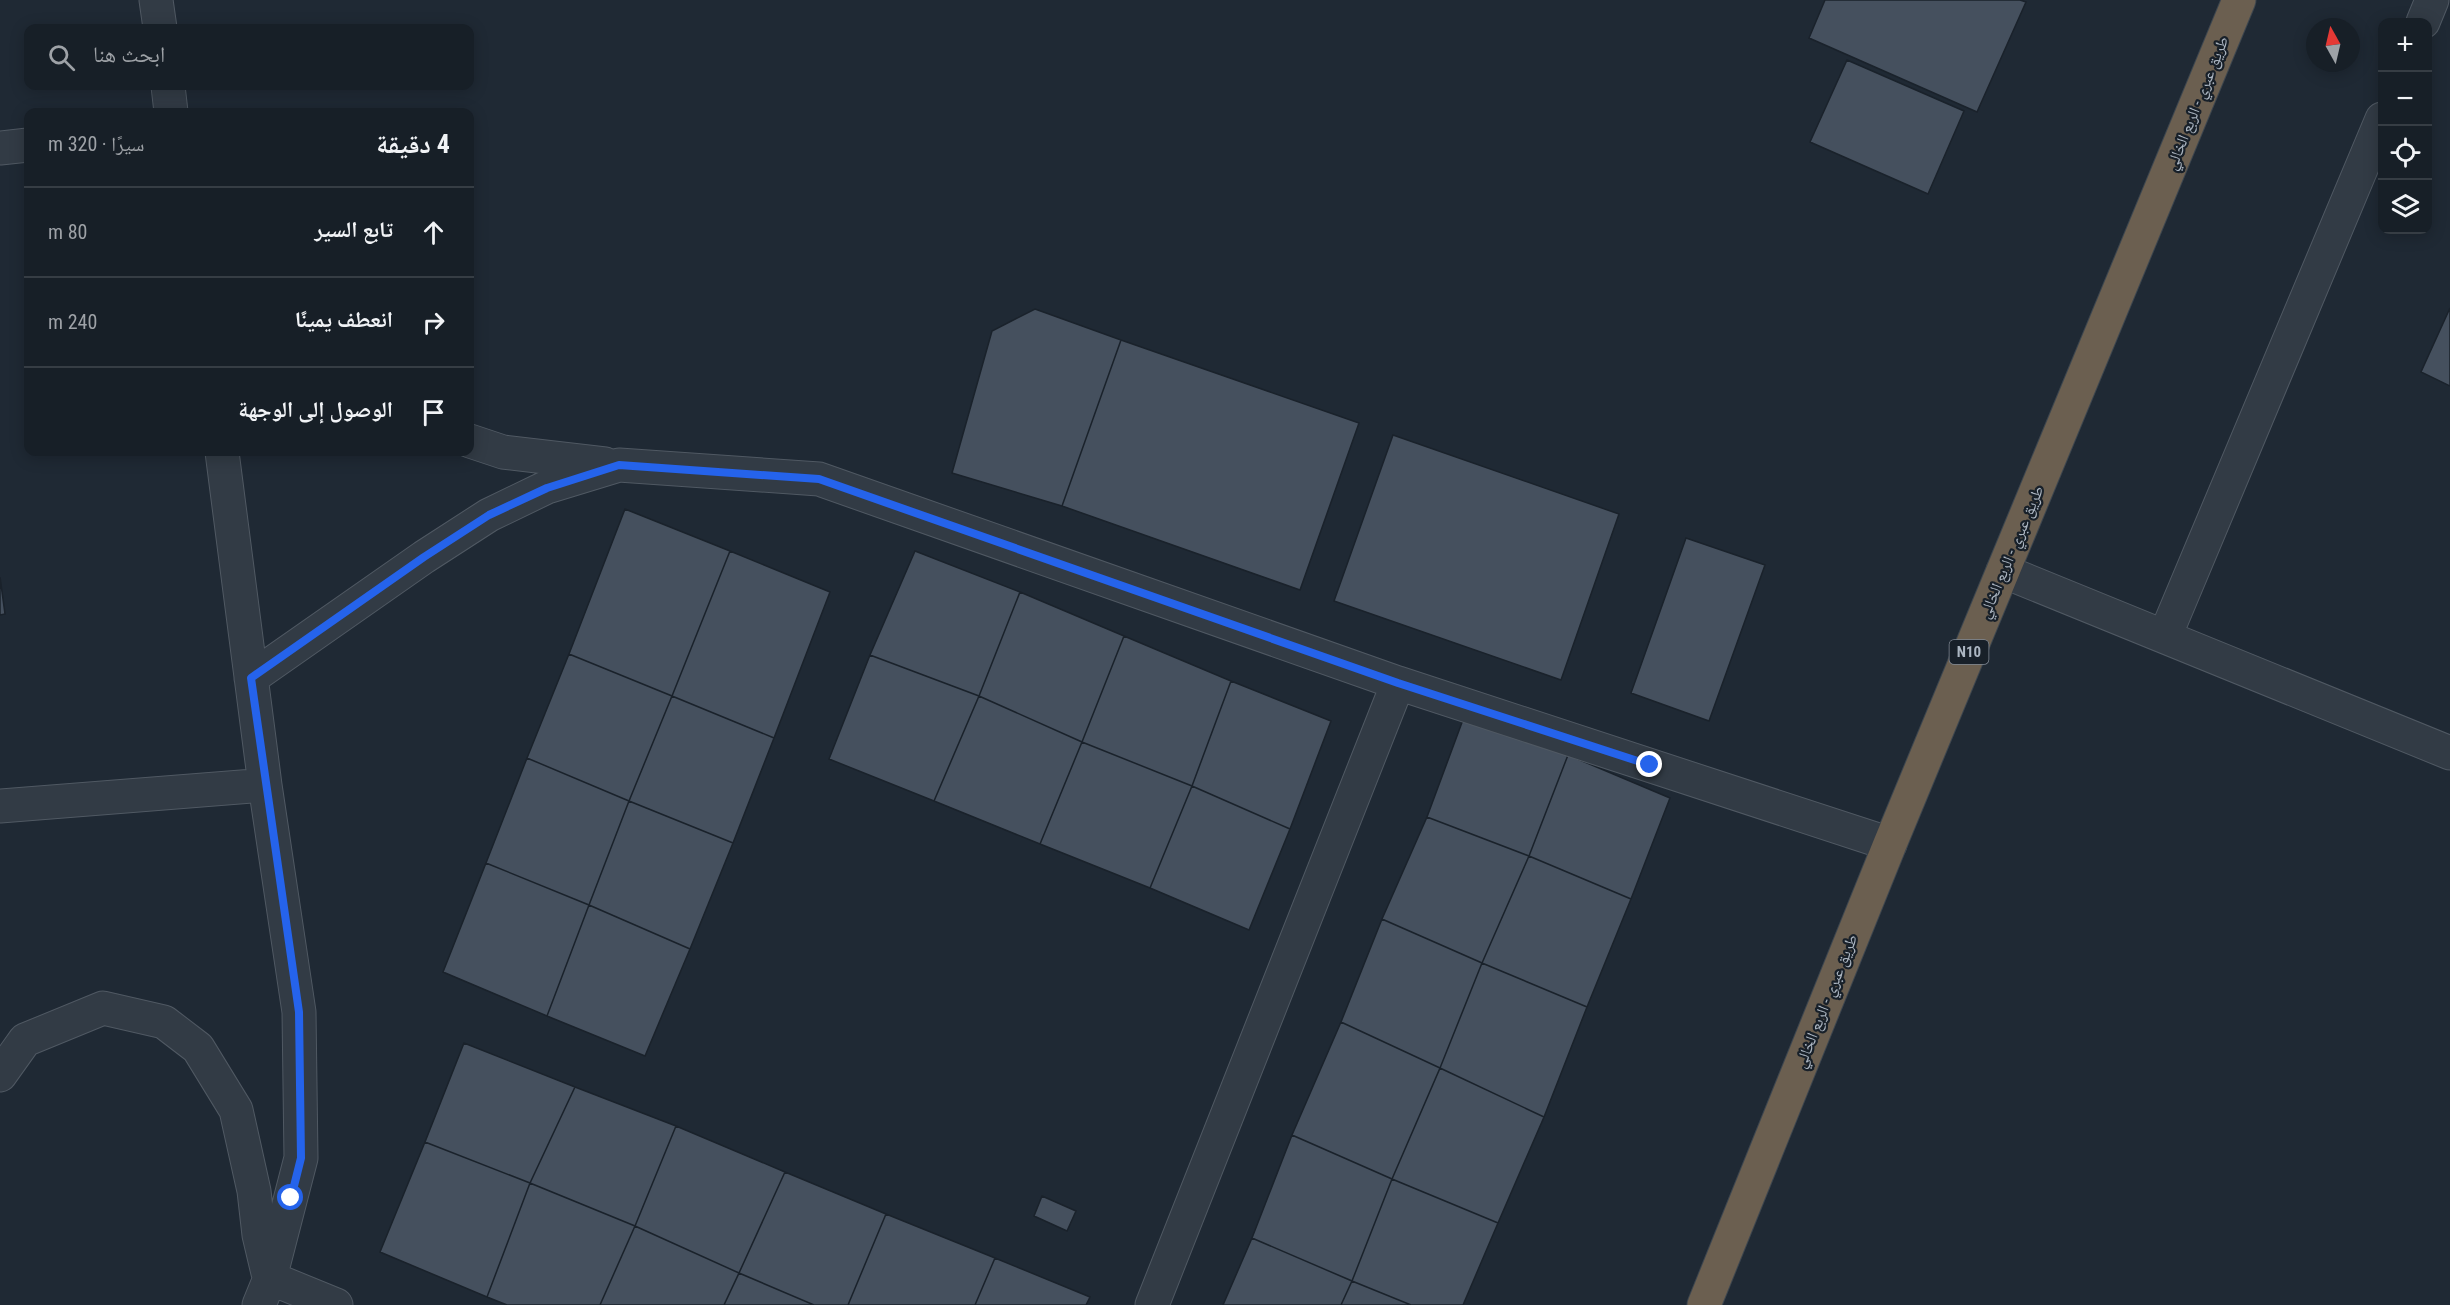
<!DOCTYPE html>
<html lang="ar">
<meta charset="utf-8">
<style>
body{margin:0;font-family:"Roboto Condensed","Noto Naskh Arabic",sans-serif;background:#20272f;color:#f1f3f6;direction:rtl}
.controls{position:absolute;right:18px;top:18px;display:grid;overflow:hidden;border-radius:12px;box-shadow:0 3px 15px #0003}
.controls button{width:54px;height:54px;display:grid;place-items:center;padding:0;border:0;border-bottom:2px solid #363d44;background:#171f27;color:#f1f3f6;font:30px sans-serif}
.compass{position:absolute;left:2306px;top:18px;width:54px;height:54px;border-radius:50%;background:#171f27;box-shadow:0 3px 15px #0003;rotate:352deg}
.stop{position:absolute;width:18px;height:18px;margin:-14px;border:4px solid #2563eb;border-radius:50%;background:#fff}
.stop.end{background:#2563eb;border-color:#fff;box-shadow:0 2px 6px #0008}
.list{margin:0;padding:0;list-style:none}
h2{display:flex;justify-content:space-between;align-items:center;height:78px;margin:0;padding:0 24px;font-size:26px}
h2 small{font-size:20px;font-weight:400;color:#9ea2a7}
.list li{display:grid;grid-template-columns:39px 1fr auto;gap:18px;align-items:center;box-sizing:border-box;height:90px;padding:0 24px;border-top:2px solid #363d44}
.list b{display:block;font-size:22px;white-space:nowrap}
.list em{font-size:20px;font-style:normal;color:#9ea2a7}
.icon{flex:none;width:33px;height:33px;fill:none;stroke:currentColor;stroke-width:2;stroke-linecap:round;stroke-linejoin:round}
.map{position:relative;flex:none;width:2450px;height:1305px;overflow:hidden;direction:ltr}
.search{position:absolute;background:#171f27;box-shadow:0 3px 15px #0003;left:24px;top:24px;width:450px;height:66px;display:flex;align-items:center;gap:15px;box-sizing:border-box;padding:0 21px;border-radius:12px;color:#9ea2a7;font-size:22px}
.panel{position:absolute;background:#171f27;box-shadow:0 3px 15px #0003;left:24px;top:108px;width:450px;height:348px;border-radius:12px;direction:rtl}
.map>svg:first-child{display:block}
.building{fill:#45505e;stroke:#1a222b;stroke-width:1.5}
.lines{fill:none;stroke-linecap:round;stroke-linejoin:round}
.minor-casing{stroke:#505963;stroke-width:35}
.highway-casing{stroke:#3d464f;stroke-width:35}
.minor{stroke:#323b45;stroke-width:33}
.highway{stroke:#6b5f50;stroke-width:33}
.route{stroke:#2563eb;stroke-width:8}
.labels{text-anchor:middle;dominant-baseline:central;stroke-width:4.5;stroke-linejoin:round;paint-order:stroke}
.shield{fill:#182029;stroke:#808994;stroke-width:1.5}
.shield-label{font-size:15px;font-weight:bold;fill:#acb6c2}
.street-label{font-size:16px;fill:#acb6c2;stroke:#182029}
</style>
<div class="map">
<svg width="2450" height="1305" viewBox="0 0 2450 1305">
<rect width="100%" height="100%" fill="#1f2934"/>
<path class="building" d="M1825 0H2020L2026 2 1977 112 1809 38Z
M1847 60 1964 111 1928 194 1810 142Z
M2450 308V386L2421 372Z
M1035 309 1121 340 1062 506 952 473 992 331Z
M1121 340 1359 423 1300 590 1062 506Z
M1393 435 1619 514 1561 680 1334 601Z
M625 509 730 551 672 696 569 654Z
M1686 538 1765 565 1709 721 1631 693Z
M730 551 830 592 774 738 672 696Z
M915 551 1020 592 979 696 870 655Z
M0 577 5 614 0 615Z
M1020 592 1124 636 1082 742 979 696Z
M1124 636 1231 681 1192 786 1082 742Z
M569 654 672 696 629 801 527 758Z
M870 655 979 696 934 801 829 759Z
M1231 681 1331 721 1290 829 1192 786Z
M672 696 774 738 733 843 629 801Z
M979 696 1082 742 1040 844 934 801Z
M1464 717 1568 755 1529 856 1427 817Z
M1082 742 1192 786 1150 888 1040 844Z
M1568 755 1670 798 1631 899 1529 856Z
M527 758 629 801 589 905 486 863Z
M1192 786 1290 829 1249 930 1150 888Z
M629 801 733 843 690 949 589 905Z
M1427 817 1529 856 1482 963 1382 919Z
M1529 856 1631 899 1587 1007 1482 963Z
M486 863 589 905 547 1016 443 972Z
M589 905 690 949 645 1056 547 1016Z
M1382 919 1482 963 1440 1068 1341 1022Z
M1482 963 1587 1007 1544 1117 1440 1068Z
M1341 1022 1440 1068 1392 1179 1292 1135Z
M464 1043 575 1087 530 1183 425 1142Z
M1440 1068 1544 1117 1498 1223 1392 1179Z
M575 1087 676 1126 635 1226 530 1183Z
M676 1126 785 1172 739 1273 635 1226Z
M1292 1135 1392 1179 1352 1281 1252 1238Z
M425 1142 530 1183 487 1297 380 1252Z
M785 1172 886 1214 848 1305H814L739 1273Z
M1392 1179 1498 1223 1463 1305H1411L1352 1281Z
M530 1183 635 1226 600 1305H507L487 1297Z
M1042 1196 1076 1211 1067 1231 1034 1216Z
M886 1214 995 1258 975 1305H848Z
M635 1226 739 1273 724 1305H600Z
M1252 1238 1352 1281 1341 1305H1223Z
M995 1258 1090 1297 1086 1305H975Z
M739 1273 814 1305H724Z
M1352 1281 1411 1305H1341Z"/>
<g class="lines">
<defs>
<path id="minor" d="M156 0 160 28
M2423 22 2432 0
M168 86 171 112
M0 148 28 145
M470 441 503 452 605 464
M222 452 265 785 299 1012 301 1158 270 1278 259 1305
M2003 571 2450 753
M2165 636 2382 119
M251 678 424 557 489 515 547 487 619 465 819 479 1398 683 1890 844
M0 806 265 785
M0 1075 25 1040 103 1008 164 1022 198 1048 236 1110 254 1191 259 1235 268 1273
M270 1278 336 1305
M1152 1305 1398 683"/>
<path id="highway" d="M1704 1305 1890 844 2239 0"/>
</defs>
<use href="#minor" class="minor-casing"/>
<use href="#highway" class="highway-casing"/>
<use href="#minor" class="minor"/>
<use href="#highway" class="highway"/>
</g>
<g class="lines">
<path class="route" d="M291 1198 301 1158 299 1012 251 678 424 557 489 515 547 488 619 465 819 479 1398 683 1650 765"/>
</g>
<g class="labels">
<rect class="shield" x="1949.5" y="640" width="39" height="24" rx="4.5"/>
<g class="shield-label">
<text x="1969" y="652">N10</text>
</g>
<g class="street-label">
<text transform="translate(2197 103) rotate(-68)">طريق عبري - الربع الخالي</text>
<text transform="translate(2011 552) rotate(-67)">طريق عبري - الربع الخالي</text>
<text transform="translate(1826 1001) rotate(-68)">طريق عبري - الربع الخالي</text>
</g>
</g>
</svg>
<div class="controls">
<button>+</button>
<button>−</button>
<button><svg class="icon" aria-label="locate" viewBox="0 0 24 24"><circle cx="12" cy="12" r="6"/><path d="M12 2v4M12 18v4M2 12h4M18 12h4"/></svg></button>
<button><svg class="icon" aria-label="layers" viewBox="0 0 24 24"><path d="M12 4l9 5-9 5-9-5zM3 14l9 5 9-5"/></svg></button>
</div>
<svg class="compass" viewBox="-18 -18 36 36"><path d="M0-13l5 13h-10z" fill="#e53935"/><path d="M0 13l5-13h-10z" fill="#9ea2a7"/></svg>
<div class="stop" style="left:291px;top:1198px"></div>
<div class="stop end" style="left:1650px;top:765px"></div>
<div class="search"><svg class="icon" aria-label="search" viewBox="0 0 24 24"><circle cx="10" cy="10" r="6"/><path d="M15 15l6 6"/></svg>ابحث هنا</div>
<section class="panel">
<h2>4 دقيقة<small>سيرًا · 320 m</small></h2>
<ul class="list">
<li><svg class="icon" aria-label="ahead" viewBox="0 0 24 24"><path d="M12 20V5M6 11l6-6 6 6"/></svg><div><b>تابع السير</b></div><em>80 m</em></li>
<li><svg class="icon" aria-label="right" viewBox="0 0 24 24"><path d="M7 20v-9h11M14 6l5 5-5 5"/></svg><div><b>انعطف يمينًا</b></div><em>240 m</em></li>
<li><svg class="icon" aria-label="arrive" viewBox="0 0 24 24"><path d="M6 21V4h12l-3 4 3 4H6"/></svg><div><b>الوصول إلى الوجهة</b></div></li>
</ul>
</section>
</div>
